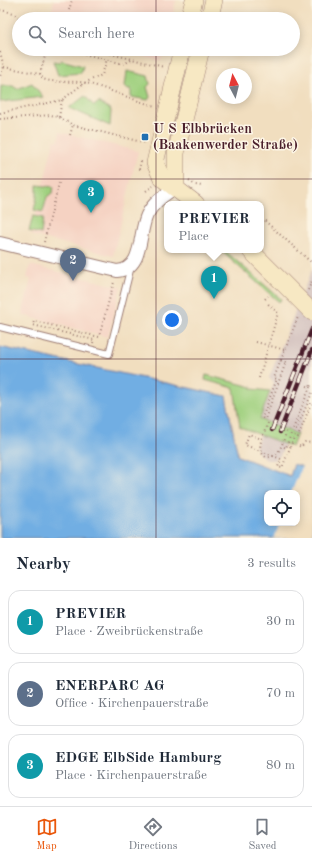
<!DOCTYPE html>
<meta charset="utf-8">
<style>
body{margin:0;font-family:"Old Standard TT",serif;background:#f2f2f3;color:#1f2937}
.controls{position:absolute;right:12px;bottom:12px;display:grid;overflow:hidden;border-radius:8px;box-shadow:0 2px 10px #0003}
.controls button{width:36px;height:36px;display:grid;place-items:center;padding:0;border:0;border-bottom:1px solid #e0e1e3;background:#fff;color:#1f2937;font:20px sans-serif}
.compass{position:absolute;left:216px;top:68px;width:36px;height:36px;border-radius:50%;background:#fff;box-shadow:0 2px 10px #0003;rotate:353deg}
.you{position:absolute;left:172px;top:320px;width:14px;height:14px;margin:-10px;border:3px solid #fff;border-radius:50%;background:#1a73e8;box-shadow:0 0 0 6px #1a73e833}
.badge{display:grid;place-items:center;width:26px;height:26px;border-radius:50%;background:#ea580c;color:#fff;font-size:13px;font-weight:700}
.pin{position:absolute;translate:-50% -33px;filter:drop-shadow(0 1px 2px #0008)}
.pin::after{content:'';position:absolute;top:21px;width:14px;height:12px;background:inherit;clip-path:polygon(0 0,100% 0,50% 100%)}
.popup{position:absolute;left:164px;top:201px;width:100px;height:52px;box-sizing:border-box;display:grid;place-content:center;border-radius:8px;background:#fff;filter:drop-shadow(0 1px 3px #0005);font-size:13px;white-space:nowrap;color:#747a83}
.popup b{font-size:15px;color:#1f2937}
.popup::after{content:'';position:absolute;left:50%;top:100%;margin-left:-8px;border:8px solid transparent;border-top-color:#fff}
.list{margin:0;padding:0;list-style:none}
h2{display:flex;justify-content:space-between;align-items:center;height:52px;margin:0;padding:0 16px;font-size:17px}
h2 small{font-size:13px;font-weight:400;color:#747a83}
.list li{display:grid;grid-template-columns:26px 1fr auto;gap:12px;align-items:center;box-sizing:border-box;height:64px;margin:0 8px 8px;padding:0 8px;border:1px solid #e0e1e3;border-radius:12px}
.list b{display:block;font-size:15px;white-space:nowrap}
.list p{margin:0;font-size:13px;white-space:nowrap;color:#747a83}
.list em{font-size:13px;font-style:normal;color:#747a83}
.icon{flex:none;width:22px;height:22px;fill:none;stroke:currentColor;stroke-width:2;stroke-linecap:round;stroke-linejoin:round}
.map{position:relative;flex:none;width:312px;height:538px;overflow:hidden}
.search{position:absolute;background:#fff;box-shadow:0 2px 10px #0003;left:12px;right:12px;top:12px;height:44px;display:flex;align-items:center;gap:10px;box-sizing:border-box;padding:0 14px;border-radius:22px;color:#747a83;font-size:15px}
.sheet{height:268px;background:#fff}
nav{display:flex;justify-content:space-around;align-items:center;box-sizing:border-box;height:56px;border-top:1px solid #e0e1e3;background:#fff;font-size:11px;color:#747a83}
nav a{display:grid;justify-items:center;gap:2px}
nav .on{color:#ea580c}
.map>svg:first-child{display:block}
.built{fill:#f5d2c2}
.industrial{fill:#d1bfbd}
.green{fill:#9fd07e;stroke:#747854}
.water{fill:#71aee3;stroke:#5e6687;fill-rule:evenodd}
.pier{fill:#f1debf}
.lines{fill:none;stroke-linecap:round;stroke-linejoin:round}
.lane-casing{stroke:#9e7e75;stroke-width:8}
.street-casing{stroke:#9e7e75;stroke-width:14}
.secondary-casing{stroke:#9e7e75;stroke-width:18}
.path{stroke:#9e7e75;stroke-width:2;stroke-dasharray:1 3;stroke-linecap:butt}
.lane{stroke:#fff;stroke-width:6}
.street{stroke:#fff;stroke-width:12}
.secondary{stroke:#f7e8c3;stroke-width:17}
.rail-casing{stroke:#4a1f2b;stroke-width:4.5}
.rail{stroke:#fcf5e5;stroke-width:3;stroke-dasharray:9;stroke-linecap:butt}
.path-bridge{stroke:#9e7e75;stroke-width:2;stroke-dasharray:1 3;stroke-linecap:butt}
.grid{fill:none;stroke:#4a1f2b;stroke-width:1;stroke-opacity:0.55}
.poi-dot{fill:#1f6fb2;stroke:#fcf5e5;stroke-width:1.5}
.labels{text-anchor:middle;dominant-baseline:central;stroke-width:3;stroke-linejoin:round;paint-order:stroke}
.poi-label{font-size:14px;font-weight:bold;fill:#4a1f2b;stroke:#fcf5e5;text-anchor:start}
</style>
<div class="map">
<svg width="312" height="538" viewBox="0 0 312 538">
<rect width="100%" height="100%" fill="#fcf5e5"/>
<filter id="ink" filterUnits="userSpaceOnUse"><feTurbulence type="fractalNoise" baseFrequency=".025" numOctaves="2"/><feDisplacementMap in="SourceGraphic" scale="8" xChannelSelector="R" yChannelSelector="G"/><feConvolveMatrix kernelMatrix="1 2 1 2 8 2 1 2 1" color-interpolation-filters="sRGB"/></filter>
<filter id="wash" filterUnits="userSpaceOnUse"><feTurbulence type="fractalNoise" baseFrequency=".012" numOctaves="4" result="noise"/><feDisplacementMap in="SourceGraphic" scale="16" xChannelSelector="R" yChannelSelector="G"/><feGaussianBlur stdDeviation="0.9" result="paint"/><feColorMatrix in="noise" values="0 0 0 0 0 0 0 0 0 0 0 0 0 0 0 0 0 1.4 0 .05"/><feComposite in="paint" operator="in"/></filter>
<g filter="url(#wash)">
<rect width="100%" height="100%" fill="#f1debf"/>
<path class="built" d="M54 0H176L172 19H50Z
M113 49H164L161 61Z
M60 132 138 151 113 256 31 235 54 140 58 141Z
M30 265 121 287 108 337 22 315 31 279 27 278Z"/>
<path class="industrial" d="M312 269V395L297 434 290 432 280 456 274 460H267L258 453 256 446 265 422 260 419 274 383 269 378Z"/>
<path class="green" d="M61 60 83 66 81 73 58 75 53 61 60 62Z
M127 71 148 76 150 84 147 87 150 97 148 100 131 97V89H128L125 86Z
M32 83 43 97 0 102 1 86H13L17 89Z
M85 96 94 106 99 102 111 110 110 126 69 108Z
M37 185 54 187 53 192 47 197 43 212 34 210 37 196Z
M33 216 43 218 41 234 29 231Z
M220 250H224L281 299 279 302Z
M206 375 252 387V389L270 391 260 419 297 434 292 447 240 427 234 388 205 380Z"/>
<path class="water" d="M0 347 226 396 238 456 290 476 294 464 312 470V538H0ZM267 493H297V523H267Z"/>
<path class="pier" d="M303 464 312 468V535L311 538H274L280 523H297V493H291Z"/>
</g>
<g filter="url(#ink)">
<g class="lines">
<defs>
<path id="lane" d="M0 327 109 354 131 266"/>
<path id="street" d="M0 243 117 271C144 269 138 234 147 215 153 202 165 195 176 187"/>
<path id="secondary" d="M189 19 194 0
M209 19 214 0
M182 49 155 163 162 178 196 204
M176 187V153L201 49
M250 250 312 312"/>
</defs>
<use href="#lane" class="lane-casing"/>
<use href="#street" class="street-casing"/>
<use href="#secondary" class="secondary-casing"/>
<path class="path" d="M0 10 14 13 20 19
M69 10 72 0
M65 49 124 64 133 59
M91 49 164 67
M0 52 4 67 0 76
M4 67 40 74 43 79C58 84 72 80 86 83 110 89 132 100 155 106
M40 74 47 49
M0 113 62 100 84 83 102 75 107 59
M59 117 62 100
M0 119 51 115 59 117 73 125 146 143
M70 135 73 125
M141 161 139 169H142
M189 181 195 185 202 186
M146 191 153 186
M261 222 265 221 312 263
M44 242 59 183
M308 290 312 281
M265 299 268 296
M256 342 285 350
M93 343 94 340 33 325 34 321 99 337 114 282
M281 360 286 362 265 419 262 418 277 379 274 378Z
M281 360 298 317
M259 378 278 313 266 302
M307 386 310 387 312 383
M310 387 293 429 296 430 312 393
M259 438 249 434 245 445 281 459 278 467 282 468 295 435 298 437 312 401
M299 446 301 447 305 442 311 443
M284 447 286 448 291 434 295 435"/>
<use href="#lane" class="lane"/>
<use href="#street" class="street"/>
<use href="#secondary" class="secondary"/>
<defs>
<path id="rail" d="M272 430 312 329
M280 432 312 350"/>
</defs>
<use href="#rail" class="rail-casing"/>
<use href="#rail" class="rail"/>
<path class="path-bridge" d="M268 423C264 434 254 449 266 457 280 459 283 441 287 430"/>
</g>
</g>
<path class="grid" d="M156 0V19M156 49V538M0 179H312M0 359H312"/>
<rect class="poi-dot" x="141" y="133" width="8" height="8" rx="2"/>
<g class="labels">
<g class="poi-label">
<text x="153" y="129">U S Elbbrücken<tspan x="153" dy="16">(Baakenwerder Straße)</tspan></text>
</g>
</g>
</svg>
<div class="controls">
<button><svg class="icon" aria-label="locate" viewBox="0 0 24 24"><circle cx="12" cy="12" r="6"/><path d="M12 2v4M12 18v4M2 12h4M18 12h4"/></svg></button>
</div>
<svg class="compass" viewBox="-18 -18 36 36"><path d="M0-13l5 13h-10z" fill="#e53935"/><path d="M0 13l5-13h-10z" fill="#747a83"/></svg>
<div class="you"></div>
<div class="pin badge" style="left:214px;top:299px;background:#0f9aa8">1</div>
<div class="popup"><b>PREVIER</b>Place</div>
<div class="pin badge" style="left:73px;top:281px;background:#5c6f8a">2</div>
<div class="pin badge" style="left:91px;top:213px;background:#0f9aa8">3</div>
<div class="search"><svg class="icon" aria-label="search" viewBox="0 0 24 24"><circle cx="10" cy="10" r="6"/><path d="M15 15l6 6"/></svg>Search here</div>
</div>
<section class="sheet">
<h2>Nearby<small>3 results</small></h2>
<ul class="list">
<li><span class="badge" style="background:#0f9aa8">1</span><div><b>PREVIER</b><p>Place · Zweibrückenstraße</p></div><em>30 m</em></li>
<li><span class="badge" style="background:#5c6f8a">2</span><div><b>ENERPARC AG</b><p>Office · Kirchenpauerstraße</p></div><em>70 m</em></li>
<li><span class="badge" style="background:#0f9aa8">3</span><div><b>EDGE ElbSide Hamburg</b><p>Place · Kirchenpauerstraße</p></div><em>80 m</em></li>
</ul>
</section>
<nav>
<a class="on"><svg class="icon" aria-label="map" viewBox="0 0 24 24"><path d="M3 6l6-2 6 2 6-2v14l-6 2-6-2-6 2zM9 4v14M15 6v14"/></svg>Map</a>
<a><svg class="icon" aria-label="directions" viewBox="0 0 24 24"><path d="M12 3l9 9-9 9-9-9zM9 14v-3h6M13 9l2 2-2 2"/></svg>Directions</a>
<a><svg class="icon" aria-label="saved" viewBox="0 0 24 24"><path d="M7 4h10v16l-5-4-5 4z"/></svg>Saved</a>
</nav>
